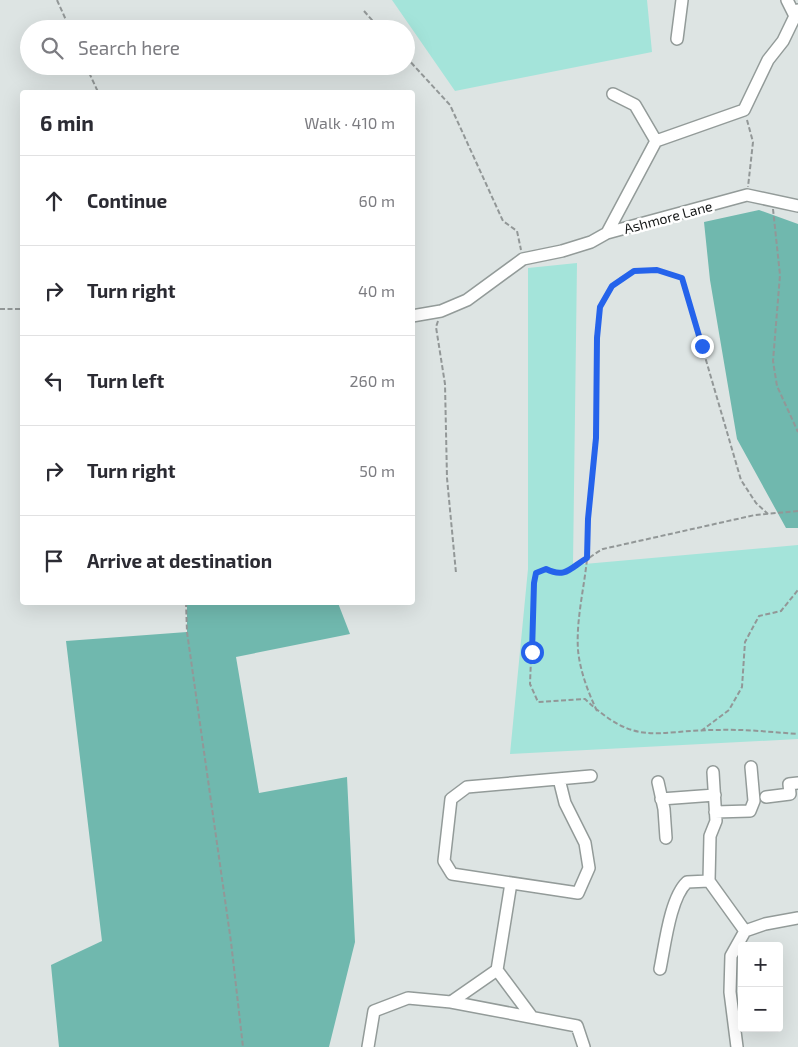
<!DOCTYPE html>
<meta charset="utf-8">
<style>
body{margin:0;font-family:"Exo 2",sans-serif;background:#f7f7f7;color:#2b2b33}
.controls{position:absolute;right:15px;bottom:15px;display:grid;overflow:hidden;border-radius:5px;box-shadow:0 5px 20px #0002}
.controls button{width:45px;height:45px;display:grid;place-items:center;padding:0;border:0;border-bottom:1px solid #e1e1e2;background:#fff;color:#2b2b33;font:25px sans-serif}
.stop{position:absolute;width:15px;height:15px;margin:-11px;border:4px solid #2563eb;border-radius:50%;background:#fff}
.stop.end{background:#2563eb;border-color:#fff;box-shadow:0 1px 5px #0008}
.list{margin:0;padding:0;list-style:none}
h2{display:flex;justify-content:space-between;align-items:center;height:65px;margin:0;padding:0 20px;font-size:21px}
h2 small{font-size:16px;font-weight:400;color:#7c7c81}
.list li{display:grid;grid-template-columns:32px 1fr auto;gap:15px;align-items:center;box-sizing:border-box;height:90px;padding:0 20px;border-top:1px solid #e1e1e2}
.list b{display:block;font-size:19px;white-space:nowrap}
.list em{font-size:16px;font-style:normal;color:#7c7c81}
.icon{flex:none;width:28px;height:28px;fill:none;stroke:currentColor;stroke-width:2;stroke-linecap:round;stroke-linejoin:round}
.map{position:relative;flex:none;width:798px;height:1047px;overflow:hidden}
.search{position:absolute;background:#fff;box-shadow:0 5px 20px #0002;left:20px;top:20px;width:395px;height:55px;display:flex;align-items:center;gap:12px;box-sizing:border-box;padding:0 18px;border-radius:28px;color:#7c7c81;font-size:19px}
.panel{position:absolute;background:#fff;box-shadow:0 5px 20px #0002;left:20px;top:90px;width:395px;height:515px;border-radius:5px}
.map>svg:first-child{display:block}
.green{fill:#a4e4da}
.forest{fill:#70b8ae}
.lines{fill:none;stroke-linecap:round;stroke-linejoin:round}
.minor-casing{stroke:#939b99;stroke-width:14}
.path{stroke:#929797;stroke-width:2;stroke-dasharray:5 2.5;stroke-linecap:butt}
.minor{stroke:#fff;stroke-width:11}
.route{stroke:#2563eb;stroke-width:6}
.labels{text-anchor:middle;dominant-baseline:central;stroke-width:5;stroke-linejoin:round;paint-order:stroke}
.street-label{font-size:14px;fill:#171919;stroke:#fff}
</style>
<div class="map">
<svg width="798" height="1047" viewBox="0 0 798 1047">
<rect width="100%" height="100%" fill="#dde4e3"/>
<path class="green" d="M392 0H647L652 52 455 91Z
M577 263 573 565 798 545V739L510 754 528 569V268Z"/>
<path class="forest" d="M759 210 798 224V528H786L737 439 710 280 704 222Z
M187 603H338L350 634 236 657 259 793 347 777 355 942 329 1047H59L51 965 102 941 66 641 187 632Z"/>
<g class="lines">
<defs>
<path id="minor" d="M787 0 795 16
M677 39 682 0
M613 94 635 105 656 141
M607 233 656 141 744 110 768 60 783 41 798 10
M412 316 441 311 467 300 523 259 562 251 591 242 607 233 747 195 798 206
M713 772 716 821 710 836 709 881 745 931
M559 779 565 803 585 843 589 868 578 893 452 874 444 861 451 799 467 787 591 776
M658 782 664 809 666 838
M766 797 790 794 789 784 798 783
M661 799 715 795
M715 812 750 811 754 801 751 767
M660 969C665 945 670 898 687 882L709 881
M497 970 511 883
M451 1002 497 970 532 1017
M368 1047 374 1011 408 998 451 1002 577 1026 584 1047
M737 1047 730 992 731 956 745 931 765 924 798 918"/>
</defs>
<use href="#minor" class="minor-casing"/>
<path class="path" d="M57 0 70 29
M364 11 380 29
M406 57 450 105 503 221 517 231 521 250
M86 66 98 92
M747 120 753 142 748 187
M773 209 780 275 773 361 777 386 798 432
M0 309H22
M438 321 436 327 445 384 447 478 456 573
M798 511 755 515 603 549C584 559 568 580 545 569L536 573 534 583 530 684 538 702 585 699C637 748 654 730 717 730 744 729 771 732 798 734
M186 602 187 632 231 942 243 1047
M597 711C588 692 580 671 578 650 576 620 584 589 587 559 588 546 587 532 588 518 591 475 596 433 596 389 596 358 590 312 612 286 631 264 658 270 682 278L741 480 756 503 768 514
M701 731 729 710 742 687 745 642 759 616 781 611 798 590"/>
<use href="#minor" class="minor"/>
</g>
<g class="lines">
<path class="route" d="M532 652 534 583 536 573 546 569C566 579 571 567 587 558L588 519 596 438 597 338 600 307 612 286 634 271 657 270 682 278 702 346"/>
</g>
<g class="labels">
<g class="street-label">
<text transform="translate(668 217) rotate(-15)">Ashmore Lane</text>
</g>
</g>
</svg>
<div class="controls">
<button>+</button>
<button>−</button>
</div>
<div class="stop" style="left:532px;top:652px"></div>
<div class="stop end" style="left:702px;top:346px"></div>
<div class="search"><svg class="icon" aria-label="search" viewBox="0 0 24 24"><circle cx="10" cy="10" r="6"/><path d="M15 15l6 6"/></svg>Search here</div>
<section class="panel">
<h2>6 min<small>Walk · 410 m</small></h2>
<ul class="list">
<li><svg class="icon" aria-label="ahead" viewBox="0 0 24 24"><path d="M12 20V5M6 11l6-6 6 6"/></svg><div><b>Continue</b></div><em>60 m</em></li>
<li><svg class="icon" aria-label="right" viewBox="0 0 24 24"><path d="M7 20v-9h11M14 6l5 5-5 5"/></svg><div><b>Turn right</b></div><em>40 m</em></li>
<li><svg class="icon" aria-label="left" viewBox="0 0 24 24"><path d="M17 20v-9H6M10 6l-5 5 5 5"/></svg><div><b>Turn left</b></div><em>260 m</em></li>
<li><svg class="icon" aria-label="right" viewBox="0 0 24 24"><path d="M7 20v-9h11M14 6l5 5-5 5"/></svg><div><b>Turn right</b></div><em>50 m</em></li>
<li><svg class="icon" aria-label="arrive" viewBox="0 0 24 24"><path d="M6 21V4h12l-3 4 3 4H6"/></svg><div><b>Arrive at destination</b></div></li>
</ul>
</section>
</div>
